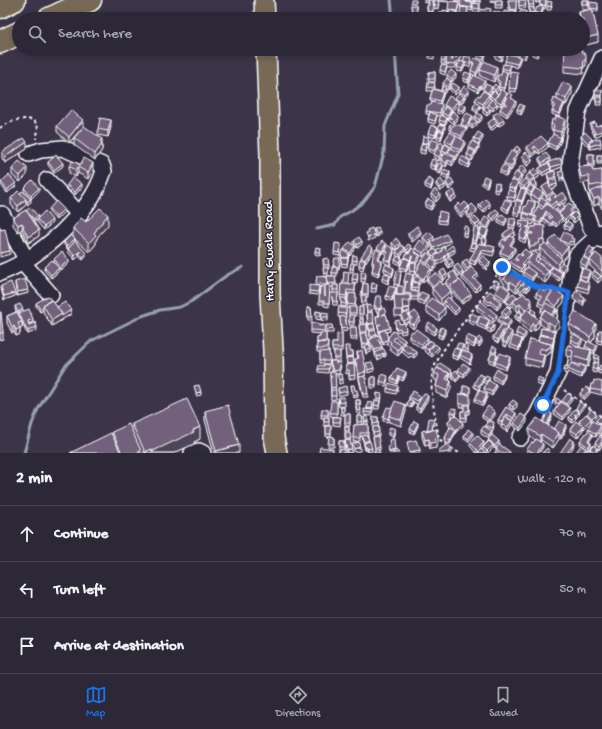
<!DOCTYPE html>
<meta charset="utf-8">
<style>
body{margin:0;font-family:"Gochi Hand",sans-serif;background:#393443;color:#f1f3f6}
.stop{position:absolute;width:12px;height:12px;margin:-9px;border:3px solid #1a73e8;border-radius:50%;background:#fff}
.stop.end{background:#1a73e8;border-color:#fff;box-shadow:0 1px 4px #0008}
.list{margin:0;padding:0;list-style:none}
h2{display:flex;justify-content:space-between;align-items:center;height:52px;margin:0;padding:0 16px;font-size:17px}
h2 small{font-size:13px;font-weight:400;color:#a7a6ae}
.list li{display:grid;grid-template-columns:26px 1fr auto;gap:12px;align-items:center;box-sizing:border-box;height:56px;padding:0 16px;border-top:1px solid #484453}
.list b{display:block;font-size:15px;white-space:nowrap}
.list em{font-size:13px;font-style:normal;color:#a7a6ae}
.icon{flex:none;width:22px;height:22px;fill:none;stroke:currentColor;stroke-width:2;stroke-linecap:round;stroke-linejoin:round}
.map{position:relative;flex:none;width:602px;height:453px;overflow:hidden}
.search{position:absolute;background:#2d2838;box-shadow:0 2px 6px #0003;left:12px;right:12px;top:12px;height:44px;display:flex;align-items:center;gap:10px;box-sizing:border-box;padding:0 14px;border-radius:22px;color:#a7a6ae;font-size:15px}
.sheet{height:220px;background:#2d2838}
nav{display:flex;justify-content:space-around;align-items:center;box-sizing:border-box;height:56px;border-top:1px solid #484453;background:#2d2838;font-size:11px;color:#a7a6ae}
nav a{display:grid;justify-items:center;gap:2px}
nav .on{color:#1a73e8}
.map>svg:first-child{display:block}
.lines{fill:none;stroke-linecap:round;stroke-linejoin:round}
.stream{stroke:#97a1b0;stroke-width:3}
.minor-casing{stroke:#fff;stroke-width:18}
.major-casing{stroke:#fff;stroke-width:22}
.highway-casing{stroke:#fff;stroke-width:25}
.path{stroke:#fff;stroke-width:2;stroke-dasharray:3 3;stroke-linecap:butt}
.minor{stroke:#2f2a3d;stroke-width:15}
.major{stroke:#776954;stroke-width:19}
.highway{stroke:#776954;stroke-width:22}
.wall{fill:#62536c;stroke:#fff;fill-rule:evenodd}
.shaded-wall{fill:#504458;stroke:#fff}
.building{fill:#72617d;stroke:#fff}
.route{stroke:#1a73e8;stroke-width:5}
.labels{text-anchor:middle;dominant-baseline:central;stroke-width:3;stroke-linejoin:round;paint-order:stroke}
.street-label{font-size:13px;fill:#fff;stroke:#2f2a3d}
</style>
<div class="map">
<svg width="602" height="453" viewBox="0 0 602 453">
<rect width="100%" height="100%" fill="#3c354a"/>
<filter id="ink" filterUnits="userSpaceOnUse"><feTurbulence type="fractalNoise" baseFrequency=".025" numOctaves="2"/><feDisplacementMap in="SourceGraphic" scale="8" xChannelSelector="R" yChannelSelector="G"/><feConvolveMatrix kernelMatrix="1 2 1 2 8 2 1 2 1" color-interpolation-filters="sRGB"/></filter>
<g filter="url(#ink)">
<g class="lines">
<path class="stream" d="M391 0 393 19
M317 229 335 225 340 217 351 211 363 202 375 187 384 153 385 126 398 94 395 49
M24 453 32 424 38 409 65 366 91 341 142 316 160 310 180 307 192 301 227 275 243 267"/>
<defs>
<path id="minor" d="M602 58 578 111 570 164 571 173 591 228 602 240
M47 180 80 215
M2 214 27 261
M23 263 51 295
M0 273C24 264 42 250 61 233 81 213 95 198 104 171L102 165 63 148 41 150 29 154
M520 438 537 415 558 373 571 276 577 255 602 232
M192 453 199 451 203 453"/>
<path id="major" d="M264 0 265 19
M266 49 270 155V294L273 350 274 437 277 453"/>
<path id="highway" d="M0 7 14 0
M49 19 90 0
M0 42 19 33"/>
</defs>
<use href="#minor" class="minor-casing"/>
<use href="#major" class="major-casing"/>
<use href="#highway" class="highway-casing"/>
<path class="path" d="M0 128C8 121 38 111 38 130 38 133 36 136 36 139
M521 277 535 286 556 290
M564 390 602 417
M447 445 439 439C436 420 430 395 432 375 434 357 470 314 482 298 489 288 495 277 502 267L512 272
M451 448 459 453"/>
<use href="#minor" class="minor"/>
<use href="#major" class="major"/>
<use href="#highway" class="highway"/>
</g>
<path class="wall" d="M411 0H416V3H411Z
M424 0H432L433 13 435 19H429L427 9V6L428 5V2L424 3Z
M433 0H448V2L438 1 439 8 434 9Z
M455 0 467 2V0H474V3V0H480V10L491 12 490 19H484V18V19L479 18V12H473V5H472V11L468 10 467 13 474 15 473 19H457L459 18 461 9 460 5H459L456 19H448L449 13 448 12V14V9L455 2Z
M490 0H502V8H495L496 2 490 1Z
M508 0H516V13L515 19H509L511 10H509Z
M518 0H525L526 8 519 9V2H518Z
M527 0H533L534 8V14H535V12L540 6V2L536 3 535 0H546L545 9 543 8 541 17 536 16 528 19 529 8 528 1H527Z
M582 0H589L588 10H590V2L598 6V12L593 11 598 42 586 45 583 34V19H579V12L586 10H582Z
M411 5 417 12V15H412Z
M552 5 551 10H547V6Z
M520 11H526L525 19H519Z
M442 12V19H438V17Z
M493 17H503L502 19H492Z
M428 49H435L434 59 429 58V49Z
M438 49H442V53H438Z
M443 49H463L462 50H463V49L473 52 471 56 466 54 465 57 471 61 470 67 465 66 462 72 457 71V67L458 64H457V66H455L454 68H447L445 75 440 73V70L446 66 447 55 444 54V52H443ZM462 50 460 55 458 54 459 51 461 52ZM452 53V54L455 56 453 60 451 55ZM461 58 464 59 463 62 460 61Z
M476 49H488L484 60 478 58V55L480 52 476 50Z
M488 49H506L501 61 495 58V55L496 51V49L495 53 488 50Z
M518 49 516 56 518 57 519 49H528L525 59 520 57V60L517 68 510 65V69L509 73 507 72 504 91 507 95 513 99 516 104 507 117 500 112V109L504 104 505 99 501 106 497 104V107L493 111 490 109V112L487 116 483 113V109L488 107V104L491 99H490V95L493 92 492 91 489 95V98L483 108 480 106V109L477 113 473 110V107L476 103 475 100 480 96 483 91V89L492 87 498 90 496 92 498 94 500 90H499V84L497 82V79L501 75 502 71V68L505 64V61L509 54V51Z
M581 50 586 61V66H584L583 74 564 72V66Z
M532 52 539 53 537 57 532 55Z
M442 56H445V64H441Z
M472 62 482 65 476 76 485 84 481 89H480L478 92 469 87V84L474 75 471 74V77L468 83 463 81V78L471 74V70L473 66Z
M480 70 497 73 494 82 480 76Z
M429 72H435V82H430L435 86V89L441 91V89L443 86V83L451 85 459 91 455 95 450 90V87L448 90 446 89V91L444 94H443V96L440 104 442 107 440 116H437L435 124 428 122V119L429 114H426V111L431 105 437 103 430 101V98L432 91H427L428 82Z
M447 75 456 77 452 82 447 78Z
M518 76 516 92 509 91V88Z
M595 90H602V105H596V99H595Z
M460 92 469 93 465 98H464V100L461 104 466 109 463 114 458 112V109L460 105 458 103V104L451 112V113L458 119 454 124 449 120V117L448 120 447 119V121L445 125 439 123V120L442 115V113L444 108V105L455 99V98L460 93Z
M572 93 566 105 564 104V106L559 117 552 114V111L554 108 552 107V104L557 99V94Z
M517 109H524L521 115 517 112Z
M493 115 504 123 499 126 497 124V126L491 131 488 127V123L494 119Z
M475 116 482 119 479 123 475 120Z
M462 119H473L477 125 472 129 469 126 461 139 465 144 460 153 459 152V155L456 160 455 159V161L452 166 448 163 446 167 441 163V160L444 155 442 154 439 161 434 158V154L428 151V148L439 146H444L450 149 452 148V146L451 147 445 143V140L450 133V130H449V126H461V124L462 122Z
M595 122V137L590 127V124Z
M551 124 565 125 561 138V141L556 150 548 146V143L553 135V130H551Z
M57 126H83L102 144V150L95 160 74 145V138L81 130 69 143 57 132Z
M111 127 108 137 98 135V129Z
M438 128 445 129 441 140 437 138V135L438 131Z
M438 130 435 138 428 136V133Z
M581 136 592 142V140L601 147 590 149 589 145 588 147 581 139Z
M474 138H483L479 145 474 141Z
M429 140 428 147 426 146 425 154 420 153V149L422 143Z
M469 147 479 148 476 154H475L472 161 467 158V154L469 151Z
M527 147H548L539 154 535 150 536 154 532 157 527 150Z
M27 149 5 163 2 158V152Z
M514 149 520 152 517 155 514 162V165L511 171 509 170V171L506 177 500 173V170L504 166V163L514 152Z
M588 154H594V168H592L593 171 602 170V209L599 203 594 206 590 199 589 182 581 184 579 173V167L588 166Z
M597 155H602V164H597Z
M522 156 532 162 527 166 522 159Z
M539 158 550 161 542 166 539 161Z
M460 160 470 164 468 168 460 164Z
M48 162 63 166 54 173 48 165Z
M549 162 562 167 551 171V169V171L542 176 539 172V168L550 167Z
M430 164 437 165 435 170 430 168Z
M80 165 93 170 88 179 78 173 76 177 69 173V166Z
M443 168 440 174 436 172V169Z
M12 169 27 175 20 182 12 175Z
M517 171 526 172 521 178V179L518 184 515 192 516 195 514 202 507 199V196L509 190V187L512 180V178L517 173Z
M530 172 539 177 534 180 537 186 534 189V190L543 196 541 198 547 203 546 205H548V202L549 201V198L547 199 542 190V187L549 185 547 173 556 180 557 187 551 189 553 194 556 197 567 201 563 204 565 208V206L573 211 571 212 572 214 578 219 574 223 570 219V218L567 221 572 227 569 231 564 228V225L565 223 562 220V221L556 227 553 224 551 227 543 222V220L540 226 545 232 544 244 548 245V243L572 238 574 243 573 245 570 244 568 247V254L562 261V263L566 269 562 273V277L559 281 549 275V273V278L545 283 535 275V276L532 281 523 275V272L527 267V262L524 265V269L521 272 510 265V262L515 260V257L521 256V253L531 256 533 252 530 253 528 240V234L525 243 519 240V237L522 228 519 227V224L523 220V212L526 207 535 205 532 216 534 217 539 203 531 199V196L527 193V190L530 185 529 183V185L525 189 526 193 522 204 521 211 519 217 514 215V212L517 199 521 188H520V184L526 179V177L530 174ZM557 204 558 207 556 208V211L558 213 552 208ZM535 219 536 220 535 224 538 225 536 227H531L530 234H528L530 224 533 225ZM540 246H542L540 248V255L558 271 552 269 539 260 535 252V251H539Z
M442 174 450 175 448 180 442 177Z
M489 181 487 187 482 185V182Z
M1 182 16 186 7 193 1 185Z
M446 182 454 186 449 190 446 185Z
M436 183 445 188 440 191 436 186Z
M425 184H433L431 190 425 187Z
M67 185 82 187 75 195 67 189Z
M500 187 498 193 494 192V189Z
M24 188 39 191 31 199 24 191Z
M20 193 31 202 27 205 26 204V205L18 212 11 205V198Z
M431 194 440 197 436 202 431 197Z
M447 194 456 198 450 202 447 197Z
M425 204 434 205 431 210 425 207Z
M479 205 490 207 484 213 479 208Z
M511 205 508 213 502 209V206Z
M461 206H469L477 212 470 219 467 216V213L469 211V210L461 217 455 210V207Z
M49 209 64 212 56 220 49 212Z
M26 210 38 218 52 223 44 230 37 222V220L34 222 39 236 28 243 22 229 18 232 13 225V218Z
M489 215H499L493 222 491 220V223L488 230V232L486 238 487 242 486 245 495 250 493 256 481 253 475 265 470 263V259L475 251 470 250V247L475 227 471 224V220L480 225 477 228 479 231 476 244 477 247 476 249 481 244 482 239 479 238V235L481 228V224L491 220 489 218Z
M447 216 446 224 438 223V220Z
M498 219 507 221 504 226 498 223Z
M86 222 108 225 99 235 96 240V244L89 252 75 239V241L86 256 83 260 79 257V256L75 260 68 252V249L64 245V242L73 237V228Z
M516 222 514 229 512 228 515 235 512 237 514 241 511 246 515 251 509 259 500 255V252L503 248 500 246V243L506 241 503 237V234L511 228H509V224Z
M374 229 380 235 377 237 374 233Z
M468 230 467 237 463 236V233Z
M408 233 421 235 412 242 408 236Z
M423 237 434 240 429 244 430 248 423 257 416 252V253L420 258 416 264 415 275H413V278L411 286V291L418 292V298H428L424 305 418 302V300H411V297H410V308H409L410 314 409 315 410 318V315L420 320 413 329 409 325V322L405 324 406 333 401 334 400 331 396 332 395 321 399 324H404L401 319V316H395L394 296 392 301 386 299V296L394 287V284L401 275 399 286 403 295H404L405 285 404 284V281L409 274 411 261 406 272 400 270V267L405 258V257L407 253 405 251 401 257 402 261 400 265 395 263V260L397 256 396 255V252L400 246 396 250 392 246V243L405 248 411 249 408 253 409 254 415 250V248L426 243 423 240ZM396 288H397V295H394L396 291ZM403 308H409L403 309V315Z
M354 241 362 244 357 248 354 244Z
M431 242 450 243 436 251 438 254 441 252V250H446L455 252 449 256H448V257L445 258V260L437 265V266L433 271 431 269V272L423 283 421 280V282L418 286V291L412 290 413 280 418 277V276L416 275V272L418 269V266L422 262V260L430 254V252L433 250 431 245Z
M341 247 340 256 334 255V252Z
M386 247 381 254 379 260 382 264 378 277 372 274V271L373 266 372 265V262L377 249V248Z
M344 249H355L349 256 348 261 347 267 341 266 342 260H341V257L344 251Z
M385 250 394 253 390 266 384 262V259L386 254 385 253Z
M315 251H321L320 256 315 254Z
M373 251 365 263 363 270 359 269V265L361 260V257Z
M594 253 593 255 602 258V277L590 266V264L589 263 586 269 590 274 587 282 580 278V275L583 268 580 267V263L584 258V256Z
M335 258 340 262 339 270H337V276H335L336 285H338V293L337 305H333L331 293H333V287H330L329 307 324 306V304H319L320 287H321L320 286 316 285 317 276 327 285H328L327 276 324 277 323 259 329 265V268H328V276H332V267H333Z
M54 259 69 263 61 270 54 262Z
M357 259V264H354L353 272H350V268L352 263V260Z
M446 260 453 265 449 268 446 264Z
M479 260 490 265 486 270 479 263Z
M462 262 471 267 478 277 475 280 480 288 476 292 462 279V276L463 274 459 277 454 270V267L463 274 466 271 462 266Z
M44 267 59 271 51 278 44 270Z
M384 268 394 271 392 277 384 271Z
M344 271 348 284H355V294L356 297 355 307H356V316H354V325H349V308H347L348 293H347L346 307 341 306V298H340L341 284H343Z
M440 272 447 277 443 280 440 275Z
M449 274 471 297 462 304 451 291V298H450L459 311 455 315 444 304V303L442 305 445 313 439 321 426 312V306L439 303 432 294V288L427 282V279L443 284 450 290V289L446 284V281L450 279 449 277Z
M592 274 601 280 598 283 592 277Z
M366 275 365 282H361V278Z
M499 276 523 284 522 285 530 287 527 292 525 290 521 294 518 291 516 292 510 287 509 289 504 285V283L499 279Z
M358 277 357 283 352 282V279Z
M382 278 390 279 388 284 382 281Z
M15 282 28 293 17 296 15 285Z
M363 283 368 284V297H366V305L362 306 361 295Z
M372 283 377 284 376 292H371Z
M493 283 499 286 510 294 505 302 495 295V292L497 289 493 286Z
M1 286 15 296 4 300 1 289Z
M577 286H590L588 293 577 289Z
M319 290 318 295 309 294V291Z
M545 292 564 302 556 312 553 316 559 327 555 331V334L552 348H551V353H549L548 355H546V356L544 355V361L542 368 525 364V358L538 341 541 328 547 329 540 324V317L542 314 541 313V310L542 308 538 305V302L540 299 536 296V293Z
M573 296 585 301 583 306 573 299Z
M495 297 501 305 497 310 490 304 489 305 484 301V298Z
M518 298 532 308V310L536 315 535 316 539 326 535 331 533 330 530 333 520 324V320L518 321 515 318V315H522L523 314 520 310 517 312 513 307V305L510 308 506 304V301Z
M51 300 57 307 71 314 52 326 43 312V310L40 312 36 306V303Z
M371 305 372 312 375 331 377 336H379V332L376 319V316H379L378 312H376V309H374V306H382L381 307V309L386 314 390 331 386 332 388 338 393 331 417 355 414 358 411 356 409 358 402 352V349L401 348V352L398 356 390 350V347L387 345V343L383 345 381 340V342L380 343 386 356 384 357 383 356 378 360 375 356V353L369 343V340L371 339 369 335 370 332 368 328 366 306Z
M15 306 23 312 33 322 29 324 37 330 28 334 27 332H26L22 323V328L20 329V334L16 336 14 332 12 333 7 323V316L16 312 15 309Z
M339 306 341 308H346V318L347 331 341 332 340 317H338Z
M477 306 497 318 493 323 477 310Z
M359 307H363V317H359Z
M307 308H311L312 321H308Z
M316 311 321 312V320L316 319Z
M502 311 511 313 507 317 511 323 507 329 512 335 506 347 503 345V343L502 342V339L504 334H503L498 343 493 340V337L501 325 498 323V320L505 319V318L502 314Z
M0 312 3 333V339L0 340Z
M328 316V321L321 320V317Z
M363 318V324H367V334L371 352 366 354 364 347 362 348 360 336 359 325H360V319Z
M571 318 596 331 595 332V337L591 343 597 349 594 354 591 352V356L588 367 582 365 585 370 581 378 568 372 567 374 564 373V370L569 367H579L580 365 572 363V357L566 356V349L578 347 571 342V339L582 343 579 347 585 349V346L587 342 569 330V324L571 322Z
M468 319 489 323 487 327 494 329 491 333 487 331V327L486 330 477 326V324L476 326 468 322Z
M324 325 325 333H326V342H328V351H329L330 364H325L329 368 328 373 318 372V369L324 366V363H320V352H317V338L320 337V334L311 333V330L319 326Z
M326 325 333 329V333H327Z
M426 326 437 331 434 335 426 330Z
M350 327H356L357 340H350Z
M602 330V344L597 343V340Z
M342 333V351H340V361H336V363L341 366 339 374H335L336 399 331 400 330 372H332L330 364V361H334V351H332V343H337Z
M445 333 442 339 438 337V334Z
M516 333 526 336 523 340H522V342L519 351 510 347V344L519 338 516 336Z
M409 336 428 341 422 349 409 339Z
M465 340H476L482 343 479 347 476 344 474 348 465 343Z
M434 345 439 350 432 357 428 354V353V354L424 350V347Z
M463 347 469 350 468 352 472 358 470 364 460 358V355L458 360 452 358V355L456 348Z
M345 349 350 351H353L355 378 349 379V373L346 374V365H347Z
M491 351H497L496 354 497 358 494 364 489 362V359L491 354Z
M357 352 366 373H365V376L359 377 355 362V359L358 358 357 355Z
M594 358 599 359 598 363 594 361Z
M510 360 506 370 495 366V362Z
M602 366V374L598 373V370Z
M598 367 596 373 592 372V368Z
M397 368 406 375 403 381 399 379 397 384 391 381V378Z
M458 370H469L464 377 459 374 460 378 456 382 452 377V374L449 378V380L451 388 447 398 436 393V386L437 381 434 379V373L452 374 458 373Z
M493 376 505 377 501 384 493 379Z
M359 377 368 394V397H363L359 380Z
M371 377H376V388H371Z
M484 378 490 380 489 381 496 388 492 396 484 391V388L486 384 483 382V381L479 390 474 387V384Z
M388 379 386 386 380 385V381Z
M537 380 543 383 541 386 537 384Z
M602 382V395L590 392V393L584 400 580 396V393L590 390 591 384H593Z
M351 385 358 394V397L353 398Z
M463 386 470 387 469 414H466V421H461V411H464V407H459V394H463Z
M338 388 347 391V394L339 396Z
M387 388 398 389 396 394 387 392Z
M377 393 382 397 381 402H380L379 409H374V405L377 400Z
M417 396 420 400 428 399 420 412 416 410V407L417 404 413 402V404L411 408 407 406V403L409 399V397Z
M487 397 483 406 475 402V399Z
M338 398 345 402V406L339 407Z
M356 400H360L361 414H357L356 409Z
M572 400 567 406 570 411 563 420 554 414V411L557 407 555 405V401L561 402 562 403V401Z
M337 401V417L330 416V413Z
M368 402 373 406 372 416 364 415V412L367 409Z
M509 404 517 407 513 410 509 407Z
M341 407H344V415H341Z
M506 407 516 417 513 421 507 417 512 424 507 432 501 428V425L498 423V420Z
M392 408 406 411 401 426 389 422V418L388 422 383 421V417Z
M576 408H584L572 423 569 420V417L576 409Z
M322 409 328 410V417H329V425L324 426V418H321Z
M205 411 239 453H214L205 420Z
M451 412H457L456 416 463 426 456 432 450 444 445 442V438L450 427 448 424V421L453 416H451Z
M345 414H350V426H345Z
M587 414 596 417 592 421H591V422L584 429 583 427V430L577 438 570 432V429L579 424V421L587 415Z
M482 415H495L490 421 494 426 493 431 491 430 492 434 491 437 510 453H494L496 452V449L497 446 495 449 493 446V448L488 453H478L483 450V447L488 441 489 439 481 434V430L486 427 487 421 482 418Z
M357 416H362L363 425 365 424 364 417 368 421V436L372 451 368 452 367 450H365L364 446 362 436H360V441L353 442 354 425H357Z
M333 417H341L340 426 333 425Z
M373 417H378L379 436H373Z
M552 417 548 425 554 429 566 428 564 432V434L561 439 559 438V439L553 448 541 440 540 442 543 447 539 453H529L527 452V449L533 443 535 440 529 436V429Z
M602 418V425L601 426V429L596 437 592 435V437L589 442 591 446 588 449 590 451V448L595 446V443L600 437V434L602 431V445L599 450 597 448V451L596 453H592L590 452 591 453H575H577V451H586L588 450 580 444V441L588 431V429L596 423V420Z
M434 422 432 430 438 443 436 444V448L430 449 429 445 425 446 422 437V431H427Z
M527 422 520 431 514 426V423Z
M132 424 200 439 194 442V444L174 453H70L112 435V432L132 431Z
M326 426H331V436L334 437V447H328L329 437H326Z
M418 426 414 434 410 432V429Z
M345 427H349V433L352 452 347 453 345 444Z
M388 432 395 433 393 438 388 435Z
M464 436H473L468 442 464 439Z
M373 437 380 447V450L378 451 380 453H374V451L375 450Z
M339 441H344L345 453H339Z
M470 443 484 445 476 453 470 446Z"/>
<path class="shaded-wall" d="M536 0H541V1L536 3Z
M543 7V10L541 17V14Z
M598 35V42L586 45V38Z
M473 49V52L471 56V53Z
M487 49H488V50L484 60V57Z
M504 49H506L501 61V57Z
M526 49H528L525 59V53Z
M539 50V53L537 57V54Z
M520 57V60L517 68V64Z
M482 61V65L476 76V73Z
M465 63V66L462 72V69Z
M497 67V73L494 82V75Z
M507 72V75L504 91V88Z
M456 74V77L452 82V79Z
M471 74V77L468 83V80Z
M485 81V84L481 89V86Z
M451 82V85L448 90V87Z
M480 85V89L478 92V89Z
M459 87V91L455 95V92Z
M492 87V90L489 95V98L483 108V104L488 95V93Z
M498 87V90L495 93V90Z
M572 87V93L566 105V99Z
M469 90V93L465 98V95Z
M443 92V96L440 105V101Z
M507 93V96L505 97V99L501 106V103Z
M464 97V100L460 105V102Z
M458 101V104L451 112V109Z
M516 101V104L507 117V114Z
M564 103V106L559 117V114Z
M497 104V107L493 111V108Z
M466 106V109L463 114V111Z
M480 106V109L477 113V110Z
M524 106V109L521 115V111Z
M490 109V112L487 116V113Z
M451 110V113L448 120V116Z
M458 115V119L454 124V121Z
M473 116V120L469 123V126L466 130V127Z
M482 116V119L479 123V120Z
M447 118V121L445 125V122Z
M565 119V125L561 138V141L556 150V147L561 138V132Z
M83 120V127L69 143V137Z
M111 120V127L108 137V131Z
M504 120V123L499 126V123Z
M477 122V125L472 129V126Z
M497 123V126L491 131V128Z
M445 126V129L441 140V137Z
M438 127V130L435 138V135Z
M466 128V131L461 140V136Z
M602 131V134L595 137V133Z
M483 135V138L479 145V141Z
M102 139V150L95 160V154L100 142Z
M592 139V143L589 142V145L588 147V143Z
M465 141V144L460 153V150Z
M27 142V149L5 163V157Z
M548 143V147L539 154V151Z
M601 143V147L590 149V146Z
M479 145V148L476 154V151Z
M520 149V152L517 155V152Z
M536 151V154L532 157V154Z
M442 152V155L439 161V157Z
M459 152V155L456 160V157Z
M475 152V155L472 161V157Z
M517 153V156L514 162V165L511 171V167L513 163V160Z
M455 158V161L452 166V162Z
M550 158V161L542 166V163Z
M532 159V162L527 166V163Z
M448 160V163L446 167V163Z
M437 161V165L435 170V167Z
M470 161V164L468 168V165Z
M63 163V166L54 173V170Z
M93 163V170L88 179V173Z
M562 164V167L551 171V167Z
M443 165V168L440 174V171Z
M78 167V173L76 177V170Z
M27 168V175L20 182V176Z
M509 168V171L506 177V174Z
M551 168V171L542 176V173Z
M526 169V172L521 178V175Z
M450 172V175L448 180V176Z
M539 173V177L534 180V177Z
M521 176V179L518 184 515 193V189L517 182Z
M556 177V180L549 182V179Z
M489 178V181L487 187V184Z
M560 178H563V181L560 182Z
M433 181V184L431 190V187Z
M529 182V185L524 191V187Z
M16 183V186L7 193V190Z
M454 183V186L449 190V187Z
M537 183V186L534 189V191L531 196V193L534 189V187Z
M82 184V187L75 195V192Z
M557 184V187L550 189V186Z
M445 185V188L440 191V188Z
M39 188V191L31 199V196Z
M526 189V193L522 204V201Z
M553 192V196L547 199V196Z
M543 193V196L539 203V199Z
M440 194V197L436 202V198Z
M456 195V198L450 202V199Z
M599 197V203L594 206V199Z
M567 198V201L558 207V204Z
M26 199V205L18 212V206Z
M31 199V202L27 205V202Z
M557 201V204L550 209V206Z
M434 202V205L431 210V207Z
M511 202V205L508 213V210Z
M535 202V205L532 218V215Z
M490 203V207L484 213V210Z
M469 207V210L461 217V214Z
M565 207V210L559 215V212Z
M573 207V211L570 214V211Z
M64 209V212L56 220V217Z
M477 209V212L470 219V216Z
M546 211V214L543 218V220L540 226V223Z
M499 212V215L493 222V219Z
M572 213V216H570V218L565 223V220Z
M108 215V225L99 235 96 240V244L89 252V243L94 233 99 226Z
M38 216V219H37V220L34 223V219Z
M578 216V219L574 223V220Z
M507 218V221L504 226V223Z
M562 218V221L556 227V224Z
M52 220V223L44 230V227Z
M491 220V223L488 230V232L485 240 487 228Z
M553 221V224L551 227V224Z
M480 222V225L476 229V225Z
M22 223V229L18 232V225Z
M572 224V227L569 231V228Z
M479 228V231L476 245V241Z
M39 230V236L28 243V237Z
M380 232V235L377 237V234Z
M421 232V235L412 242V239Z
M515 232V235L506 241V238Z
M375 235V238L368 241V238Z
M434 237V240L427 245V242Z
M514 238V241L510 248V245Z
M75 239V242L67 249V246Z
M450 240V243L434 252V248Z
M362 241V244L357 248V245Z
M400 243V246L396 250V247Z
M386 244V247L382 254V251Z
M430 245V248L423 257V253Z
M355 246V249L350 256V253Z
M411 246V249L407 253V250Z
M568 247V254L562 261V265L558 267V270V264L561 259V255Z
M373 248V251L365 263V260Z
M405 248V251L400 258V255Z
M515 248V251L509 259V256Z
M394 249V253L390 266V262Z
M455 249V252L449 256V253Z
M481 250V253L475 265V262Z
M594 250V253L591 257V254Z
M10 251V254L0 257V253Z
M80 251 79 256 75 260V256Z
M381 252V255L377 262V259Z
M86 253V256L83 260V257Z
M448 253V257L445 258V260L437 265V266L433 271V268L437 263V262L444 256Z
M412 255V258L410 262 406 272V269L410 260Z
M420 255V258L416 264 415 275V263Z
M531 255V258L522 267V264Z
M539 255V262L537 264 535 260Z
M432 256V259L428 263V264L426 267V263Z
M402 258V261L400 265V262Z
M69 260V263L61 270V267Z
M589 260V264L586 270V266Z
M382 261V264L378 277V273Z
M453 262V265L449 268V265Z
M490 262V265L486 270V267Z
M524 266V269L521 272V269Z
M566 266V269L562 273V277L559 281V278L562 274V271Z
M552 267V270L549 272V278L545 283V276Z
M59 268V271L51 278V275Z
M394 268V271L392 277V274Z
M431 269V272L423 283V279Z
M463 271V274L459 277V274Z
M590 271V274L587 282V278Z
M535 273V276L532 281V278Z
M447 274V277L443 280V277Z
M478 274V277L473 282V278Z
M413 275V278L411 286V283Z
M390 276V279L388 284V281Z
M601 276V280L598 283V279Z
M523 278V284L519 289 518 288V291L516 292V286Z
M421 279V282L418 286V283Z
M510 281V287L509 289V283Z
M499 282V286L497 289V286Z
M480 284V288L476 292V289Z
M530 284V287L527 292V288Z
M525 287V290L521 294V291Z
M396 288V291L392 301V298Z
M28 290V293L17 296V292Z
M451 291V298L445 302 444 301V303L441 305V299Z
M510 291V294L505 302V299Z
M15 293V296L4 300V296Z
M471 294V297L462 304V301Z
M428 295V298L424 305V302Z
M564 296V302L556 312V306Z
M585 298V301L583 306V302Z
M501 302V305L497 310V307Z
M513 302V305L510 308V305Z
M532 302V312L525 317V310L530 303Z
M520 304V310L517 312V306Z
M43 307V310L40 312V309Z
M445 307V313L439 321V315Z
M459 308V311L455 315V312Z
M23 309V312L18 315V312Z
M556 309V312L551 319V316Z
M71 310V314L52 326V320L62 314Z
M511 310V313L506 318V315Z
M497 315V318L493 323V319Z
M522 315 520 318V320L518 321V318Z
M420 317V320L413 329V325Z
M410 318V321L404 324V321Z
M33 319V322L28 324V321Z
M489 320V323L486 330V327Z
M511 320V323L507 329V326Z
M539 320V326L535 331V325Z
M559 321V327L555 331 554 341V326Z
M22 322V328L20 329V334L16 336V330L18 323Z
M549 322V328L547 329V323Z
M533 323V330L530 333V327Z
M596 324V331L595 332V337L590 344V337L593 329Z
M494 325V329L491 333V330Z
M14 326V332L12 333V327Z
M37 327V330L28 334V331Z
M375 328V331L370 333V330Z
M390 328V331L379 334V331Z
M437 328V331L434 335V332Z
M445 329V333L442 339V336Z
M503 331V334L498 343V340Z
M512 332V335L506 347V343Z
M526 333V336L523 340V337Z
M377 334V338L372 340V337Z
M428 338V341L422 349V345Z
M522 339V342L519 351V348Z
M582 339V343L579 348V344Z
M387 340V343L383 345V342Z
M405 340V346L403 349V343Z
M482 340V343L479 347V344Z
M476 341V344L474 348V345Z
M369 343V346L362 348V344Z
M401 345V352L398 356V350Z
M463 345V348L458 360V357Z
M597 346V349L594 354V351Z
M382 347V350L375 353V350Z
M439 347V350L432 357V354Z
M371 349V352L366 354V351Z
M591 350V356L588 367V361Z
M417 352V355L414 358V355Z
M383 353V356L378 360V357Z
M386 353V356L384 357V354Z
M472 355V358L470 364V360Z
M497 355V358L494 364V361Z
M544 355V361L542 368V362Z
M510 357V360L506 370V367Z
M469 367V370L464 377V374Z
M585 367V370L581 378V375Z
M374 368V371L368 373V370Z
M365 370H366L365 376 359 377V374Z
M452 371V374L449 378V375Z
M406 372V375L403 381V378Z
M449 373V380L446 386V379Z
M505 374V377L501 384V381Z
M460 375V378L456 382V379Z
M399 376V379L397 384V381Z
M484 376V379H483V381L479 390V386Z
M343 379V383L339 384V380Z
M451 381V388L447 398V391Z
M496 385V388L492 396V392Z
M590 390V393L584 400V397Z
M201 392V395L196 396V393Z
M487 394V397L483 406V403Z
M428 396V399L420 412V409Z
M572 397V400L566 407V404Z
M413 401V404L411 408V405Z
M517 403V407L513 410V407Z
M406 405V411L401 426V420Z
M584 405V408L579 414V411Z
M570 408V411L563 420V417Z
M495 412V415L489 423V420Z
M579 412V415L576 418V415Z
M516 413V417L513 421V418Z
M507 414V417L502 426V422Z
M552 414V417L547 428V425Z
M596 414V417L592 421V418Z
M576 416V419L572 423V420Z
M527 418V422L520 431V428Z
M591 419V422L584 429V426Z
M512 421V424L507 432V428Z
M602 422V425L601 426V429L596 437V434L600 427V424Z
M418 423V426L414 434V431Z
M463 423V426L456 432 450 444V441L456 430Z
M566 425V428L564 432V434L561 439V436L563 431Z
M200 427V439L194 442V444L174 453H153V451Z
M583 427V430L577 438V434Z
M395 429V433L393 438V435Z
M492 431V434L489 439V436Z
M473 433V436L468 442V439Z
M559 433V439L553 448V442Z
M541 434V440L540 443V436Z
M592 434V437L588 444V441Z
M438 437V443L436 444V448L430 449V443L435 438Z
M429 439V445L425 446V440Z
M499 441V445L495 449V446Z
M574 441V445L573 446V448L569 453H567Z
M484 442V445L477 453V450Z
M602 442V445L599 450V446Z
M591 443V446L588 450V447Z
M543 444V447L539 453H537Z
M239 445V453H216V451Z
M493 445V448L488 453H487V451Z
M360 447V451L354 452V449Z
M365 447H367V450H365Z
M372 448V451L368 452V449Z
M452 448V452L451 453H448Z
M597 448V451L596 453H594V452Z
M152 449V453H145V452Z
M352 449V452L347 453V450Z
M395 450V453H389V452Z
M420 450V453H409V452Z"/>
<path class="building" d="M428 0H432L433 11 428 12 427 6 429 5Z
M434 0H438L439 5 434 6Z
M455 0H466V2L472 3V8L460 6 461 2 455 1Z
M467 0H474L473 2 467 1Z
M474 0H480V2L474 1Z
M496 0H502V5H495Z
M508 0H516V9L511 10V7H509Z
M519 0H525L526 5 519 6Z
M528 0H533L534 5H529Z
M540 0H546L545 6 540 5Z
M582 0H588V4H582Z
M449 1 459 2 457 11 448 9Z
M547 1 552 2 551 7 547 6Z
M590 2 598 3V9L590 8Z
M473 3 480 4 479 9 473 8Z
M411 5H416L417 12H412Z
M539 6 543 7 541 14 535 12 537 7 538 8Z
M461 7 468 8 467 13 474 15 473 19H469L459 17Z
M529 7 534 8 533 13 529 12Z
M486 8 491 9 490 18 484 17 485 14 484 16 479 15 480 9 485 10Z
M592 9 598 35 586 38 583 28V19H581L579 12Z
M443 10 448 11 447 19H443Z
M450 10 457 12 456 16H453V19H448Z
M510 10 516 11 514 19H509Z
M494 11 503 14 501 19 493 17Z
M504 11 508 12 507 19H503Z
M520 11H526L525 17H519Z
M433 12 435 17 430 19 428 14Z
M438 12H442V17H438Z
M529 14H536V19H528Z
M429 49H435L434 55H429Z
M444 49H452L451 53 444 51Z
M453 49H459L457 54 452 51Z
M463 49H473L471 53Z
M481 49H487L484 57 478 55Z
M497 49 503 52 501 57 495 55Z
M510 49H517L516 53 509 51Z
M519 49H526L525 53 518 51Z
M533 49H537L539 50 537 54 532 52Z
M565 49H580V50L586 55V60H584L583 68 564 66Z
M462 50 466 52 464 56 460 54Z
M447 54 452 55 451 60H453V55L456 56V58L457 54 461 55 460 61H457V63H455L454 65 446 64Z
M507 54 520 57 517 64 505 61Z
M442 56H445V61H441Z
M465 56 471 58 470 64 463 62Z
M475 58 482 61 476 73 471 70 474 63 472 62Z
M460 61 465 63 462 69 457 67Z
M484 61 497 67 494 75 480 70Z
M503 64 510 65 509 70 502 68Z
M441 65 447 66 445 72 440 70Z
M451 70 456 74 452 79 447 75Z
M502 70 507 72 504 88 499 87 500 82 497 79 498 75H501Z
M510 71 518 72 516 89 509 88Z
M429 72H435V79H428Z
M465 72 471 74 468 80 463 78Z
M474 75 485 81 481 86 480 85 478 89 469 84Z
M447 78 451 82 448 87 443 83Z
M429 82 435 83 434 88 427 87Z
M563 82 572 87 566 99 557 94Z
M453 83 459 87 455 92 450 87Z
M486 84 492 87 488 93 483 89Z
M495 84 498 87 495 90 492 88Z
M443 86 446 88 444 91 441 89Z
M464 86 469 90 465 95 460 92Z
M433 89 443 92 440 101 430 98Z
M501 89 507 93 501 103 495 100Z
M595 90H602V96L595 95Z
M483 91 489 94 483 104 475 100 478 95 480 96Z
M494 91 498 94 494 99 490 95Z
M509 92 513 95 511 98 516 101 507 114 500 109 504 104 506 105 507 104 504 102 507 98 505 97Z
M459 93 464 97 460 102 455 98Z
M449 96 458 101 451 109 444 105Z
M596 97H602V102H596Z
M554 98 564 103 559 114 552 111 555 105 552 104Z
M492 99 497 104 493 108 488 104Z
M432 102 442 104 440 113 426 111 427 105H431Z
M476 102 480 106 477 110 473 107Z
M460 103 466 106 463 111 458 109Z
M520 104 524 106 521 111 517 109Z
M487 106 490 109 487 113 483 109Z
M445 107 451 110 448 116 442 113Z
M71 110 83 120 69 137 57 126Z
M453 111 458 115 454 121 449 116Z
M430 112 437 115 435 121 428 119Z
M498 112 504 120 499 123 493 115Z
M467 113 473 116 466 127 461 124 464 120 462 119Z
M478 113 482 116 479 120 475 116Z
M441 115 447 118 445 122 439 120Z
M556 116 565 119 561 132 553 130 554 125 551 124 552 119 555 120Z
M100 118 111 120 108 131 98 129Z
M473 118 477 122 472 126 469 123Z
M494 118 497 123 491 128 488 123Z
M595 122 596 126 602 124V131L595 133 590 124Z
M440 124 445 126 443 131 438 128Z
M450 124 453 126 456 124 466 128 461 136 450 130 452 128 449 126Z
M431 125 438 127 435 135 428 133Z
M84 126 102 139 100 142 102 144 95 154 74 138Z
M439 130 443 132 441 137 437 135Z
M450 132 456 136 451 144 445 140Z
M478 132 483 135 479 141 474 138Z
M585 132 592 139 588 143 581 136Z
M553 134 561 138 556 147 548 143Z
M423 136 429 137 428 143H422Z
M456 136 465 141 460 150 452 145Z
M541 136 548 143 539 151 535 146 533 148 536 151 532 154 527 147Z
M24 138 27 142 5 157 2 152Z
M600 138 601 143 590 146 589 142 593 141 592 140Z
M431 139 439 142 434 151 428 148Z
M472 141 479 145 476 151 469 147Z
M441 142 444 145 442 149 438 146Z
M422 143 426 144 425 151 420 149Z
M445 144 450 147 447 153 442 151Z
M517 146 520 149 517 152 514 149Z
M437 148 442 152 439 157 434 154Z
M451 148 459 152 456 157 448 152Z
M470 149 475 152 472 157 467 154Z
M511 151 517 153 513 160H512L514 162 511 167 504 163Z
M526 152 532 159 527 163 522 156Z
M445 153 450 156V155L455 158 452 162 448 160 446 163 441 160Z
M546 153 550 158 542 163 539 158Z
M588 154H594V165H588Z
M56 155 63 163 54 170 48 162Z
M597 155H602V161H597Z
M462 156 470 161 468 165 460 160Z
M84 158 93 163 88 173 78 167 76 170 69 166 73 161 80 165Z
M560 158 562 164 551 167 549 162Z
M432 159 437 161 435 167 430 164Z
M19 161 27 168 20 176 12 169Z
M439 163 443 165 440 171 436 169Z
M548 163 551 168 542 173 539 168Z
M503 165 509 168 506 174 500 170Z
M522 165 526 169 521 175 517 171Z
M591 166 593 171 602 170V184L590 186 589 176 581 177 579 167Z
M535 168 539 173 534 177 530 172Z
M445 169 450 172 448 176 442 174Z
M555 171 556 177 549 179 547 173Z
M563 171 564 176H563V178H560L558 172Z
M516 172 521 176 517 182 512 178Z
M529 173 534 178 530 181 526 177Z
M9 175 16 183 7 190 1 182Z
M484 176 489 178 487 184 482 182Z
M73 177 82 184 75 192 67 185Z
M428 178 433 181 431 187 425 184Z
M451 178 454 183 449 187 446 182Z
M525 178 529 182 524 187 520 184Z
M441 179 445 185 440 188 436 183Z
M533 179 537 183 534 187 530 183Z
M556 179 557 184 550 186 549 181Z
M32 180 39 188 31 196 24 188Z
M511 180 518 182 515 189 509 187Z
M495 182 500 184 498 190 494 189Z
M548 183 553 192 547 196 542 187Z
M530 185 534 188 531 193 527 190Z
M602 187V203L599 197 594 199 590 192Z
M521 188 526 189 522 201 517 199Z
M535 188 543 193 539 199 531 195Z
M435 189 440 194 436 198 431 194Z
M454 190 456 195 450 199 447 194Z
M508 190 516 192 514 198 507 196Z
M18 191 26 199 18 206 11 198Z
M22 191 31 199 27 202 26 201V199L20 193Z
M563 192 567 198 558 204 557 201 550 206 548 202 551 200 549 197 554 193 556 195 554 198Z
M541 198 547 200 544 207 538 204Z
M428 199 434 202 431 207 425 204Z
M485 199 490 203 484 210 479 205Z
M505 199 511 202 508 210 502 206Z
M516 200 522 202 520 207H521L519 213 514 212Z
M528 200 535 202 532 215 523 212 524 206 526 207Z
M56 201 64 209 56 217 49 209Z
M465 202 469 206 461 214 455 207 459 203 461 206Z
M562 203 565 207 559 212 556 208Z
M569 203 573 207 570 211 572 213 565 220 559 214 566 207 565 206Z
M472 204 477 209 470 216 467 213 470 209 469 207Z
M547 204 559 214 562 218 556 224 553 221 551 224 543 218 546 214 550 217 549 219 552 217 546 211 540 223 535 221 537 217 534 216 538 206 542 209Z
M30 207 38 216 34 219 26 211Z
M100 208 108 215 99 226 94 233 96 235 89 243 73 228 81 218 86 222Z
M496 209 499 212 493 219 489 215Z
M26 210 39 230 28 237 23 227 24 226 22 223 18 225 13 218Z
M45 211 52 220 44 227 37 219Z
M439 211 447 213 446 221 438 220Z
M574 212 578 216 574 220 570 216Z
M524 213 535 217 533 221 523 218Z
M502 214 507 218 504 223 498 219Z
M475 217 480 222 476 225 471 220Z
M485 217 491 220 487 228 481 224Z
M510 218 516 219 514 226 509 224Z
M520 220 530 222 529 227H526L529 228 527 233H525L527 234 525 240 519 237 523 225 519 224Z
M567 221 572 224 569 228 564 225Z
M536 225 545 226 544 240 540 239 539 244H535V246L530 247 528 234H533V233L530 232 531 227H536Z
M417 226 421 232 412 239 408 233Z
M464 226 468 227 467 234 463 233Z
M378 227 380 232 377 234 374 229Z
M474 227 479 228 476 241 472 240Z
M482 227 488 229 485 237 479 235Z
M512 227 515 232 506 238 503 234Z
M372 228 375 235 368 238 366 233 368 232 367 230Z
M5 229 10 251 0 253V230Z
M429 232 434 237 427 242 423 237Z
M564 232 572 236 571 238 574 239 573 242 570 241 568 244 560 240Z
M446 234 450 240 434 248 431 242Z
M71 235 75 239 67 246 64 242Z
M555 235 568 247 561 255 548 243Z
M510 236 514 238 510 245 515 248 509 256 500 252 504 246 500 243 503 239 506 241Z
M359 237 362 241 357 245 354 241Z
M482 237 487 239 486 244 481 242Z
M396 238 400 243 396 247 392 243Z
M420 240 425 244 427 242 430 245 423 253 415 248Z
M75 241 86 253 83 257 79 254 80 251 75 256 68 249Z
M382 241 386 244 382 251 377 248Z
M350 242 355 246 350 253 344 249Z
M472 242 477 244 475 248 470 247Z
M335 243 341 244 340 253 334 252Z
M479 243 483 245V244L495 247 493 252 481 250 475 262 470 259Z
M545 243 562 259 558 264 540 248Z
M408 244 411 246 407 250 405 248Z
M369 245 373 248 365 260 361 257Z
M387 245 394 249 390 262 384 259 388 252 385 250Z
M401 245 405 248 400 255 396 252Z
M452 245 455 249 449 253 447 252 448 253 444 256 445 257 437 262 434 257 442 251 441 250 445 247 446 250Z
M590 246 594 250 591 254 593 256 590 260V261L584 256Z
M316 247 321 248 320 253 315 251Z
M412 248 416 251 415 253 420 255 415 263 411 260 413 256 412 255 410 260 405 257 407 253 409 254Z
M376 249 381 252 377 259 382 261 378 273 372 271 374 263 372 262 373 256Z
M435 249 438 253 433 256 430 252Z
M525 249 531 255 522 264 524 266 521 269 510 262 513 258 517 261 518 260 515 257 518 253 522 256 523 255 521 253Z
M343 250 349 254 348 258 341 257Z
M534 251 539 255 535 260 549 271 545 276 527 262Z
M62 252 69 260 61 267 54 259Z
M428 253 432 256 426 263 422 260Z
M596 253 602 258V271L590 260Z
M353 255 357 256V261L352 260Z
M483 255 490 262 486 267 479 260Z
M397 256 402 258 400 262 395 260Z
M450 257 453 262 449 265 446 260Z
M583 257 589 260 586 266 580 263Z
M328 258 329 265H324L323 259Z
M335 258H340L339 267 333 266Z
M342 258H348L347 264 341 263Z
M404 258 410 260 406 269 400 267Z
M432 258 437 263 433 268 428 263Z
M540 258 552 267 548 271 537 262Z
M360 259 365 261 363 267 359 265Z
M467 259 471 266 467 269 462 262Z
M52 260 59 268 51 275 44 267Z
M421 261 431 269 423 279 418 275 419 274 416 272 419 267 418 266Z
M411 262 416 263 415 272 409 271Z
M562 262 566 266 562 271 558 267Z
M351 263H354L353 269 350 268Z
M386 264 394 268 392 274 384 268Z
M458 264 463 271 459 274 454 267Z
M328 267V273L324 274 323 268Z
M332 267H337V273H332Z
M471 267 478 274 473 278 480 284 476 289 462 276Z
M527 267 535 273 532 278 523 272Z
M553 267 562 273 559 278 549 272Z
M505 268 509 271 504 280 499 276Z
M583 268 590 271 587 278 580 275Z
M444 269 447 274 443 277 440 272Z
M511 269 523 278 516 286 510 281 509 283 504 279Z
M397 270 401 272 399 285 394 284Z
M344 271 349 272 348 283H343Z
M454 271 459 280 454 283V284L460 280 471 294 462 301 450 287 452 284 450 286 446 281 451 278 449 274Z
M594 271 601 276 598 279 592 274Z
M361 272H366L365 279 361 278Z
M353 273H358L357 280 352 279Z
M385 273 390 276 388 281 382 278Z
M406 273 413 275 411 283V291L418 292V297H411V294L404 293 406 282H408L404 281Z
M436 273 443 281 441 282 440 281 433 287 427 279Z
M317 276 326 277 327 285H321L320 283 316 282Z
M327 276H335L336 283 328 284Z
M416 276 421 279 418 283 413 280Z
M25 279 28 290 17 292 15 282Z
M579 279 590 283 588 289 577 286Z
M496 280 499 282 497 286 493 283Z
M440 281 443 285 445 283 451 291 441 299 432 288Z
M526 281 530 284 527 288 525 287 521 291 518 288 521 284 523 285Z
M11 282 15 293 4 296 1 286Z
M413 282 418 283V288L412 287Z
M363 283 368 284V294H362Z
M372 283 377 284 376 289 371 288Z
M341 284H355V291L347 290 346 296 340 295Z
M501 284 510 291 505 299 495 292Z
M309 285 319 286 318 292 309 291Z
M325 285H330L329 303H324V301H319L320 287H324L325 296Z
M333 285H338V290H333Z
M389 286 396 288 392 298 386 296Z
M397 286H403V295H397Z
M540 288 545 292 548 289 552 292 543 305 538 302 542 297 536 293Z
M554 289 564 296 556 306 547 299Z
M490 291 495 295 493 296 501 302 497 307 490 301 489 302 484 298Z
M576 291 582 294 581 296 585 298 583 302 573 296Z
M421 292 428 295 424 302 418 299Z
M331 293H338L337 302 333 301Z
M349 293 356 294 355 305 347 304Z
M513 293 518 297 513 301V302L510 305 506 301Z
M524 293 527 298 529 297 532 302 530 303 532 305 525 310 520 304 517 306 513 301Z
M361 295H366V302H362Z
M394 295H410V301H402L403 310H395Z
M48 296 51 300 43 305 44 306 40 309 36 303Z
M376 296H381L382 302 381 304V308L376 309V306H374Z
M448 297 459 308 455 312 444 301Z
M341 298H346V304L341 303Z
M431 298 445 307 439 315 426 306Z
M52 300 62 314 52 320 43 305Z
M481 301 497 315 493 319 477 306Z
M65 302 71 310 62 316V314L57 307Z
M546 303 556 309 551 315 545 310 544 312 541 310Z
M20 304 23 309 18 312 15 306Z
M371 305 372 311H367L366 306Z
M339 306 341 307V308H346V314L338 313Z
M507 306 511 310 506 315 502 311Z
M349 307H356V313H349Z
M359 307H363V314H359Z
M307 308H311L312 317H308Z
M384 308 386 313 382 315 386 314 390 328 379 331 378 325 381 324 377 325 376 316H380L378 310Z
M409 308 410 311 404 313 403 309Z
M29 309 33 319 28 321 29 325 35 322 37 327 28 331 27 329H26L19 313Z
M527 309 539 320 535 325 533 323 530 327 520 318Z
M533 309 536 312 534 315 530 312Z
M545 310 559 321 554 326 549 322 547 323 540 317Z
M316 311 321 312V316H316Z
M415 311 420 317 413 325 409 322 412 318 410 315Z
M520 311 522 315 518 318 515 315Z
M575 311 596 324 593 329 595 330 590 337 569 324 572 319 571 318Z
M0 312H1L3 333H0Z
M17 312 22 322 18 323 20 328 16 330 14 326 12 327 7 316Z
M322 312 328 313V317H321Z
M372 312 374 323 368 324 367 313Z
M407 312 410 318 404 321 401 316Z
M472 313 479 317 476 323 468 319Z
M349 315H354V322H349Z
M345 316 347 328 341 329 340 317Z
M480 316 489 320 486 327 477 323Z
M501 316 505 319 506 317 511 320 507 326 498 320Z
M363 318V322L360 323V319Z
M399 320V324L405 323 406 330 401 331 400 328 396 329 395 321Z
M429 322 437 328 434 332 426 326Z
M311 323 319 324V326L324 325 325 331 311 330Z
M373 323 375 328 370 330 368 325Z
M490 323 494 325 491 330 487 327Z
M367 324V332H360L359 325Z
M502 324 507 327 505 331H503L498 340 493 337Z
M326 325H332L333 329 327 330Z
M350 327H356L357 337H350Z
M441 327 445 329 442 336 438 334Z
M518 328 526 333 523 337 516 333Z
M541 328 555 331 554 337 540 334Z
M385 329 388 338 387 340 383 342 379 332Z
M416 329 428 338 422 345 409 336 412 331 414 332Z
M507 329 512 332 506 343 503 342 504 340 502 339Z
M375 330 377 334 372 337 369 332Z
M599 330H602V341L597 340Z
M393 331 405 340 403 343 395 337 393 340 401 345 398 350 390 344 391 342 387 339Z
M366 332 369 343 362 344 360 334Z
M320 333H326V341L317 343V338L320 337Z
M342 333V348H332V343H337V334Z
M574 334 582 339 579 344 571 339Z
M379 335 381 339 378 340 382 347 375 350 369 340Z
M467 335 476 339 474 345 465 340Z
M540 335 554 338 552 345H551V344L538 341Z
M513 336 522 339 519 348 510 344Z
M479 337 482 340 479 344 476 341Z
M530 339 551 344V347H549L548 349 546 348V350L540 348 539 354 544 355 542 362 525 358Z
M430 340 434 343 428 350 424 347Z
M588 341 597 346 594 351 585 346Z
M328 342 327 348H323V349H317V343Z
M405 343 417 352 414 355 411 353 409 354 402 348Z
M458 343 463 345 461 350 456 348Z
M369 344 371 349 366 351 364 346Z
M435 344 439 347 432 354 428 351Z
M465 344 469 347 467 350 463 347Z
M568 345 591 350 588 361 572 356 573 351 566 349Z
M345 346H350V351H353V356L346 357Z
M493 346 497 348 495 353 491 351Z
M383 348 386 353 384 354 383 353 378 357 375 353Z
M454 348 461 350 458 357 452 355Z
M362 350 366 370H365V372L359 374 355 359 359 358 357 352Z
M463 350 472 355 470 360 460 355Z
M329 351 330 361H324V360H320V352Z
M334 351H340V358H334Z
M492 353 497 355 494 361 489 359Z
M500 353 510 357 506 367 495 362Z
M595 354 599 356 598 359 594 358Z
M353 357 354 363 347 364 346 358Z
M330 361H336V363L341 362 339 370 333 371Z
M372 362 374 368 368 370 366 363Z
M594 362 598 364 596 370 592 368Z
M440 363 452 371 449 375V373L437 368Z
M463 363 469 367 464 374 458 370Z
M571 363 579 367 580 364 585 367 581 375 568 369 567 371 564 370 565 366 569 367Z
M324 364 329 365 328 369H318L319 365 324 366Z
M354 364 355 375 349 376V370H346V365Z
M600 365 602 366V371L598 370Z
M397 368 406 372 403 378 399 376 397 381 391 378Z
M437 368 449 373 446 379 451 381 447 391 436 386 439 375 434 373Z
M497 369 505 374 501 381 493 376Z
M456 370 460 375 456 379 452 374Z
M330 372H335L336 387 331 388 330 378 332 377H330Z
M342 374 343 379 339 380 337 375Z
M382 374 388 376 386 383 380 381Z
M479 374 484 376 479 386 474 384Z
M486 375 490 377 487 382 483 379Z
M365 376V379L366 378 368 394H363L359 377Z
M371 377H376V385H371Z
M539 377 543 380 541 383 537 380Z
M488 380 496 385 492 392 484 388Z
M594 380 602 382V391L590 389 591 384H593Z
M389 383 398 386 396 391 387 388Z
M199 385 201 392 196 393 194 386Z
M351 385H354L355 390H357L358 394 353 395Z
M346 386 347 391 339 393 338 388Z
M463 386 470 387V394L463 393Z
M586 387 590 390 584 397 580 393Z
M331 390H336V396H331Z
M479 390 487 394 483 403 475 399Z
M413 391 417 393 416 395 420 397 418 401 409 397Z
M377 393 382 394 381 399 377 398Z
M424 393 428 396 420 409 416 407Z
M568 393 572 397 566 404 562 401Z
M459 394 470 395V404H459Z
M344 397 345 402 339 403 338 398Z
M557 398 561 401 558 404 555 401Z
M187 399 200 427 193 430 194 432 153 451 152 449 145 452 132 424Z
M409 399 413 401 411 405 407 403Z
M356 400H360V404H356Z
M375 400 380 401 379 406 374 405Z
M513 400 517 403 513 407 509 404Z
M331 401H337V413H330Z
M395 401 406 405 401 420 389 416Z
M368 402 373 403 372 409 367 408Z
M561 402 570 408 563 417 554 411Z
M580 402 584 405 579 411 576 408Z
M228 405 239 445 216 451 205 411Z
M360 405 361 410 357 411 356 406Z
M464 405H469V411H466V418L461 417V411H464Z
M488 406 495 412 489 420 482 415Z
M341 407H344V412H341Z
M387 407 392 408 388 419 383 417Z
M506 407 516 413 513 418 507 414 502 422 498 420Z
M452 408 457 409 456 414 451 412Z
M322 409 328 410V415H321Z
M364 409 373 410 372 413 364 412Z
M575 409 579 412 576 415 574 414 576 416 572 420 569 417Z
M591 409 596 414 592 418 587 414Z
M548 411 552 414 547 424 543 422Z
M345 414H350V423H345Z
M521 414 527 418 520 428 514 423Z
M586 414 591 419 584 426 579 421Z
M455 415 463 423 456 430 448 421Z
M357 416H362L363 422H357Z
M368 416V421L365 422 364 417Z
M600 416 602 418V422L600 424 596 420Z
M324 417H329V422H324Z
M333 417H341L340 422H333Z
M373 417H378V423L373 424Z
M506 417 512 421 507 428 501 424Z
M429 418 434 419 432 430 427 431Z
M537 418 559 433 553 442 541 434 540 436 529 429Z
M414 421 418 423 414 431 410 429Z
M487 421 494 422 493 428 486 426Z
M559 421 566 425 563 431H564L561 436 559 435V433L554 429Z
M576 421 583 427 577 434 570 429Z
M593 421 601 426 596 434 588 429Z
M129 424 141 451 136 453H122L112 432Z
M368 424V433H360V438H353L354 425Z
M326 426H331V434H326Z
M378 426 379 432 373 433V427Z
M484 426 492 431 489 436 481 430Z
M345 427H349V431H345Z
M390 427 395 429 393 435 388 432Z
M450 427 456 430 450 441 445 438Z
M436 429 438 437 435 438 436 442 430 443 429 439 425 440 422 431 425 430 426 432Z
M468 429 473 433 468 439 464 436Z
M588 431 592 434 588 441 591 443 588 447 580 441Z
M602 431V436L600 434Z
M111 433 121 453H70Z
M345 433H350L351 439H346Z
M367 435 369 440 364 442 362 436Z
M477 435 484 442 477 450 470 443Z
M492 435 499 441 495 446 488 439Z
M329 436 334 437V444H328Z
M378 436 380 447 375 448 373 437Z
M600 436 602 438V442L599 446 595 443Z
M570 438 574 441 572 444 573 445 567 453H560Z
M394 439 395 450 389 452 388 446H390L389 440Z
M536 439 543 444 537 453H534L527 449 532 442 533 443Z
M350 440 352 449 347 450 345 441Z
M416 440 418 446H419L420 450 409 452 407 442Z
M339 441H344V447H339Z
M370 441 372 448 368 449 367 447H365L364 443Z
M489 441 493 445 487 451 483 447Z
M359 442 360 447 354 449 352 444Z
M447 444 452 448 448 453 446 452 445 453H440L438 451Z
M499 444 510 452V453H502L496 449Z
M581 445 586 449 582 453H580L577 451Z
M593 445 597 448 594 452 590 448Z
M320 447 333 449V453H322L319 452Z
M547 448 550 452 549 453H542Z
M344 449 345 453H339V450Z
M378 449 380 453H375L374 451Z
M481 449 486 453H478Z
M589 449 591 452 586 453 585 452Z
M396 450 399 453H392Z"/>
</g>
<g class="lines" filter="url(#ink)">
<path class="route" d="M502 267 535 286 569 292 558 373 543 405"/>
</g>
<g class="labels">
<g class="street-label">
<text transform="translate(270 251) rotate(-91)">Harry Gwala Road</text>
</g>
</g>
</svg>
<div class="stop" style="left:543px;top:405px"></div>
<div class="stop end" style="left:502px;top:267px"></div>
<div class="search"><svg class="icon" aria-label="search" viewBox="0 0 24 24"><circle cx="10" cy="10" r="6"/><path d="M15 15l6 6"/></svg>Search here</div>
</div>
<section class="sheet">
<h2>2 min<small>Walk · 120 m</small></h2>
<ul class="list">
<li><svg class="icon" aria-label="ahead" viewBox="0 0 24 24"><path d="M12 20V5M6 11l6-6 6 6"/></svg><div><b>Continue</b></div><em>70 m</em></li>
<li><svg class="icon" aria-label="left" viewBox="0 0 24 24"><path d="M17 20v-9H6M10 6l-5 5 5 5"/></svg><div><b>Turn left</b></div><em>50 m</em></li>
<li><svg class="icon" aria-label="arrive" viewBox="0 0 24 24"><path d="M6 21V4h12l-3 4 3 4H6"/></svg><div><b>Arrive at destination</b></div></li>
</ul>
</section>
<nav>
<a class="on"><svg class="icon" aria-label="map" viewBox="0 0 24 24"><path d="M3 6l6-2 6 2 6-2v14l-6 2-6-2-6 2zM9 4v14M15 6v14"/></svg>Map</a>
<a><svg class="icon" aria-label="directions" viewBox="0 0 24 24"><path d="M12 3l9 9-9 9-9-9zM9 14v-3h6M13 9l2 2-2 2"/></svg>Directions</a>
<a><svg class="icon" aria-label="saved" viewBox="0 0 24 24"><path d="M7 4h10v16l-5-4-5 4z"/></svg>Saved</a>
</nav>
